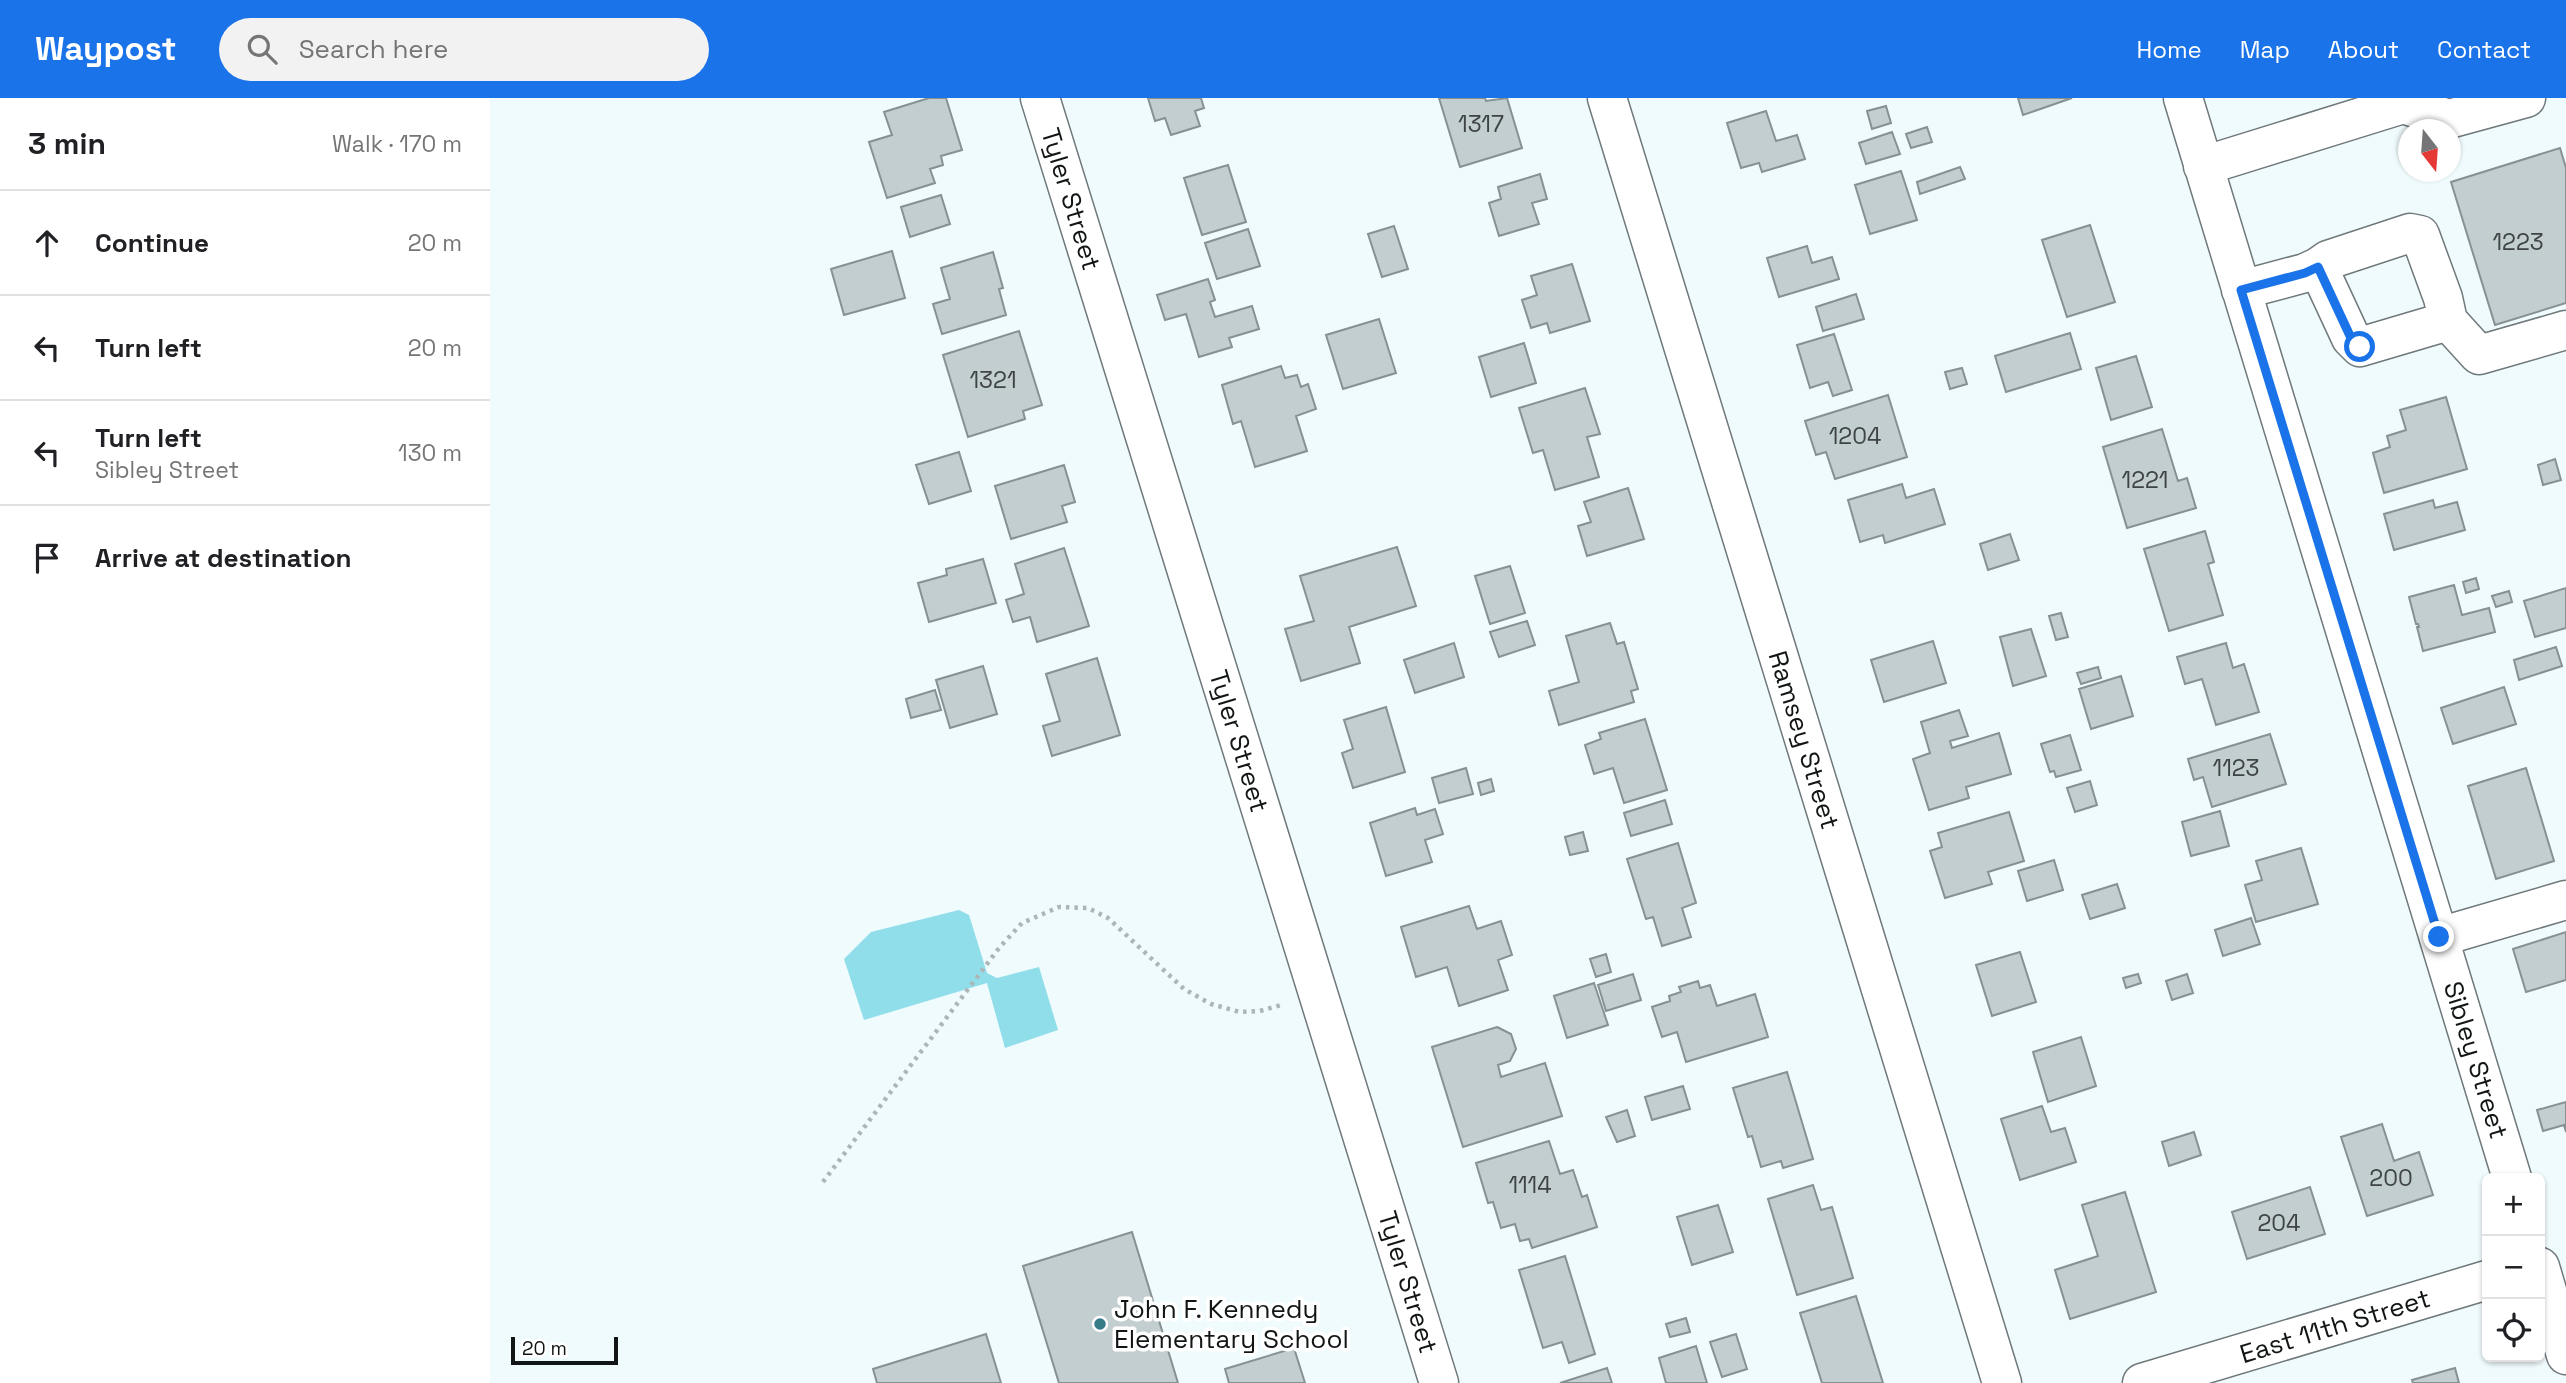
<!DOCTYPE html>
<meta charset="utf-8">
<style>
body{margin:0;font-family:"Space Grotesk",sans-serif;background:#f2f2f2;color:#202124}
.controls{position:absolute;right:21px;bottom:21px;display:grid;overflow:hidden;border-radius:10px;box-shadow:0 2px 5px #0004}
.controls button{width:63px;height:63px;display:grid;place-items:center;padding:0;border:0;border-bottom:2px solid #e0e0e0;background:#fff;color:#202124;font:35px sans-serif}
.compass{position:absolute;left:1908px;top:21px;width:63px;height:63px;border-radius:50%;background:#fff;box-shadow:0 2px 5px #0004;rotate:163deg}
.scale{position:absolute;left:21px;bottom:18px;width:107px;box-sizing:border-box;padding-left:7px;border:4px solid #121516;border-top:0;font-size:19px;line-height:24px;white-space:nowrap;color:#121516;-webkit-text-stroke:5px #fff;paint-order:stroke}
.stop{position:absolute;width:21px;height:21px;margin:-16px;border:5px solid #1a73e8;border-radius:50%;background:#fff}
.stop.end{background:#1a73e8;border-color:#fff;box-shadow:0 2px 7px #0008}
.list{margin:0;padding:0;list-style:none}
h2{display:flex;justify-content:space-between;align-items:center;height:91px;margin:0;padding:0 28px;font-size:30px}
h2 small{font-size:23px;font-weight:400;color:#757577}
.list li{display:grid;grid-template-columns:46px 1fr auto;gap:21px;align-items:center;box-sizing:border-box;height:105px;padding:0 28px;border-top:2px solid #e0e0e0}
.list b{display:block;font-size:26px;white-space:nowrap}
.list p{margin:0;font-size:23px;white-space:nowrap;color:#757577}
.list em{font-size:23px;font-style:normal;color:#757577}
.icon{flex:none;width:38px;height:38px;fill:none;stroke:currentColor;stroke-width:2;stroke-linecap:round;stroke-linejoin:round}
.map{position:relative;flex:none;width:2076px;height:1285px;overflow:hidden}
header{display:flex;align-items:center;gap:42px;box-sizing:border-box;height:98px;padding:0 35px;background:#1a73e8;color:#fff}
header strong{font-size:33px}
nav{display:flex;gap:38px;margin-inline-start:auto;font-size:24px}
.search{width:490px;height:63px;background:#f2f2f2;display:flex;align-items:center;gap:18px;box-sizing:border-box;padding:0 24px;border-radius:38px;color:#757577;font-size:26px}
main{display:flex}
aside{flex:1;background:#fff}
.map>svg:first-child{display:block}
.green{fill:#91deeb}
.building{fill:#c3ced0;stroke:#879193;stroke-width:2}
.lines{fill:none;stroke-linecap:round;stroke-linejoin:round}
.minor-casing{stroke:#6f787a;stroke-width:41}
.path{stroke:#acb5b7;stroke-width:4.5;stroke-dasharray:3.5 5;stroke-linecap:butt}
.minor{stroke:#fff;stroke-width:38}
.route{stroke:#1a73e8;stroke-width:9}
.poi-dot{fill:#357c87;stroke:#fff;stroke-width:2.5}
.labels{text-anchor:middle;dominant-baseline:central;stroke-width:7;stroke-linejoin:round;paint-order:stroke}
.number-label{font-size:23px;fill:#3e4344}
.street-label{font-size:26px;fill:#121516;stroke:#fff}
.poi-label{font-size:26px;fill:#121516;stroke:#fff;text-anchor:start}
</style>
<header>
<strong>Waypost</strong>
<div class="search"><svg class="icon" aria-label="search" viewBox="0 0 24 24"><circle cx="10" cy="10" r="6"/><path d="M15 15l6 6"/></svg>Search here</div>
<nav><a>Home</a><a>Map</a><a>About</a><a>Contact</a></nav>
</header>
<main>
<aside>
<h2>3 min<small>Walk · 170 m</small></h2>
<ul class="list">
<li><svg class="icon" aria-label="ahead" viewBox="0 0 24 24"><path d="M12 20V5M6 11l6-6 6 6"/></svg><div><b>Continue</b></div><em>20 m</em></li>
<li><svg class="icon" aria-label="left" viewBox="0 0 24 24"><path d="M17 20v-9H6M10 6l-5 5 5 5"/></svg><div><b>Turn left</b></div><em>20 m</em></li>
<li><svg class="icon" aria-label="left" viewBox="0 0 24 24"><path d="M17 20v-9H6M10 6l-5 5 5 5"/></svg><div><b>Turn left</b><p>Sibley Street</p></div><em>130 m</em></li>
<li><svg class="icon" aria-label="arrive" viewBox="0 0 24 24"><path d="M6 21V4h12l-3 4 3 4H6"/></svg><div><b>Arrive at destination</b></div></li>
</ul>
</aside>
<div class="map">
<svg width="2076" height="1285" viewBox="0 0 2076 1285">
<rect width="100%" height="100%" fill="#f0fbfd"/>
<path class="green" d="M469 812 479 817 497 875 507 880 549 869 568 932 515 950 497 885 374 922 354 861 381 834Z"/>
<path class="building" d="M439 0H456L472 52 451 58 453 67 440 71 445 85 397 100 379 44 402 37 394 14Z
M658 0H711L714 10 705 13 710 28 681 37 675 20 665 23Z
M949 0H995L996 3 1017 0 1032 50 970 69Z
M1528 0H1582L1533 17Z
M1396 8 1401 25 1382 31 1377 13Z
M1276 13 1286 43 1307 37 1315 61 1272 74 1269 65 1251 70 1237 25Z
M1437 29 1442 44 1421 50 1416 36Z
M1402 34 1410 56 1376 66 1369 45Z
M2070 50 2076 70V205L2005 227 1961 84Z
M738 67 756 124 712 137 694 80Z
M1470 69 1475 81 1430 96 1427 84Z
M1411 73 1427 122 1380 136 1365 87Z
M1050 76 1057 101 1042 105 1049 126 1009 138 999 105 1011 101 1008 89Z
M451 97 460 126 420 139 411 109Z
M1600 127 1625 204 1577 219 1552 142Z
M904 128 918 171 892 179 878 136Z
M758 131 770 168 727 181 715 145Z
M1317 148 1322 165 1342 159 1349 181 1289 199 1277 160Z
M402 153 415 200 354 217 341 171Z
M503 154 513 190 509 191 516 217 452 236 443 206 460 201 451 170Z
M1082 166 1100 223 1060 235 1057 225 1041 230 1032 202 1047 197 1041 178Z
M718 181 725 202 720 204 725 219 762 208 769 231 739 240 742 249 709 259 696 216 675 222 667 197Z
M1366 196 1374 221 1333 233 1326 209Z
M889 221 906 275 853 291 836 237Z
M529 233 552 307 533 313 535 321 478 339 453 257Z
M1580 235 1591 271 1516 294 1505 258Z
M1344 236 1362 292 1343 298 1338 284 1320 290 1307 247Z
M1034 245 1046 285 1001 299 989 259Z
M1646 258 1662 309 1621 322 1606 270Z
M791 268 795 280 807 277 811 289 818 286 826 311 806 318 817 353 765 369 751 323 743 326 732 287Z
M1472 270 1477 286 1460 291 1455 274Z
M1095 290 1110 336 1097 339 1109 379 1065 392 1053 352 1043 355 1029 310Z
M1398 297 1417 359 1345 381 1336 354 1326 357 1315 323Z
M1956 299 1977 371 1894 395 1883 355 1900 349 1897 338 1916 332 1910 312Z
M1672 331 1688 383 1697 380 1706 410 1637 430 1613 349Z
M469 354 481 393 439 406 426 367Z
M2065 361 2071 382 2053 387 2048 367Z
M574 367 585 404 572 408 577 424 521 441 505 388Z
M1412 386 1416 400 1444 391 1455 426 1395 445 1393 437 1370 444 1358 402Z
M1138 390 1154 441 1097 458 1088 428 1101 424 1094 404Z
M1943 402 1945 410 1967 404 1975 432 1904 452 1894 416Z
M1715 433 1724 464 1718 466 1733 517 1679 533 1654 451Z
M1520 436 1529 462 1498 472 1490 446Z
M907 449 926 508 859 529 870 565 811 583 795 531 824 523 810 478Z
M574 450 599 528 547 544 540 519 523 524 516 502 534 496 525 466Z
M493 461 506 505 439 524 428 485 457 477 456 471Z
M1020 468 1035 515 1000 526 985 478Z
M1986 480 1989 491 1976 495 1973 484Z
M1964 487 1972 517 1999 510 2005 534 1933 553 1927 529H1929L1928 526H1926L1919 499Z
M2076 490V530L2045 539 2034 503Z
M2019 493 2022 504 2006 509 2002 498Z
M1571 515 1578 539 1566 542 1559 518Z
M1037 523 1045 547 1009 559 1000 534Z
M1120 525 1127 546 1134 544 1148 591 1141 593 1144 604 1069 627 1059 593 1089 584 1076 538Z
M1541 531 1556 578 1523 588 1510 539Z
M1443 543 1456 585 1394 604 1381 562Z
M964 545 974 579 925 595 914 562Z
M1736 545 1743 570 1754 566 1769 614 1726 627 1712 581 1695 586 1687 559Z
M2066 549 2072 568 2029 582 2024 562Z
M607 560 630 637 562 658 553 628 570 623 556 576Z
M493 568 507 616 460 630 446 582Z
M1608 569 1611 580 1591 586 1587 575Z
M1631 578 1643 618 1601 631 1589 591Z
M2014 589 2026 626 1963 646 1951 610Z
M445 592 451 612 421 620 416 601Z
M896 609 915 674 863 690 852 655 863 651 854 622Z
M1469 612 1478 638 1460 643 1462 650 1509 635 1521 676 1476 689 1479 700 1439 712 1423 661 1440 655 1431 624Z
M1155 621 1177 692 1134 705 1123 670 1104 676 1095 647 1111 641 1109 635Z
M1780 636 1796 686 1722 709 1713 679 1704 682 1698 661Z
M1580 637 1591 672 1566 679 1564 673 1560 674 1551 646Z
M976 670 983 696 949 705 942 680Z
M2036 670 2064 763 2006 781 1978 688Z
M1001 681 1004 693 991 697 988 685Z
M1600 683 1607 707 1585 714 1577 690Z
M1175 702 1182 726 1141 738 1134 715Z
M925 710 927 717 945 711 953 736 935 742 942 764 896 778 880 725Z
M1730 713 1739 748 1701 758 1692 724Z
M1519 714 1534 763 1498 774 1502 786 1455 800 1440 753 1452 749 1448 735Z
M1093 734 1098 753 1080 757 1075 739Z
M1188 745 1206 805 1192 810 1201 839 1172 848 1163 819 1156 821 1137 761Z
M1811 750 1828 806 1766 824 1755 787 1772 782 1766 763Z
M1564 762 1573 792 1537 803 1528 773Z
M1627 786 1635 810 1600 821 1592 797Z
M979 808 987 831 1011 823 1022 857 1008 862 1018 892 969 908 957 869 926 879 911 829Z
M1761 820 1770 846 1733 858 1725 832Z
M2076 834V882L2036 894 2023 851Z
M1530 854 1546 904 1502 918 1486 867Z
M1116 856 1121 874 1106 879 1100 861Z
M1143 876 1151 902 1116 913 1108 887Z
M1648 876 1651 885 1636 890 1633 880Z
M1697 876 1703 895 1682 902 1676 883Z
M1208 883 1210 890 1220 887 1227 908 1265 896 1278 939 1196 964 1187 934 1172 939 1162 909 1180 903 1179 898 1191 894 1189 889Z
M1104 885 1118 927 1077 940 1064 898Z
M1007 929 1021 936 1026 951 1020 963 1008 967 1011 979 1055 965 1072 1018 973 1049 942 949Z
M1591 939 1606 988 1558 1004 1543 954Z
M1297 974 1323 1061 1293 1070 1291 1063 1271 1069 1262 1038 1258 1039 1243 990Z
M1193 988 1200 1011 1162 1022 1155 999Z
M2076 1004V1034L2074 1027 2053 1033 2047 1012Z
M1552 1008 1561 1034 1575 1030 1586 1064 1530 1082 1511 1021Z
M1137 1012 1145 1038 1127 1044 1116 1019Z
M1892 1026 1904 1063 1929 1054 1943 1097 1877 1118 1851 1039Z
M1704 1034 1711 1057 1679 1068 1672 1044Z
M1059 1043 1070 1076 1083 1072 1092 1099 1097 1097 1107 1129 1042 1150 1039 1141 1030 1143 1025 1126 1011 1130 1003 1104 998 1105 986 1065Z
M1323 1087 1331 1112 1342 1109 1363 1180 1307 1197 1278 1101Z
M1820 1089 1835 1136 1757 1161 1742 1114Z
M1635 1094 1666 1194 1580 1221 1565 1172 1608 1158 1592 1107Z
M1228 1107 1243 1154 1202 1167 1187 1119Z
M642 1134 688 1285H569L533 1168Z
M1075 1158 1105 1256 1079 1265 1072 1244 1053 1250 1029 1172Z
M1366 1198 1393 1285H1332L1310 1215Z
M1196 1220 1200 1234 1180 1239 1176 1226Z
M496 1236 511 1285H387L383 1271Z
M1246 1236 1257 1271 1232 1279 1220 1244Z
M1206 1248 1217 1285H1176L1169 1260Z
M804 1250 815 1285H739L735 1271Z
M1117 1270 1122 1285H1070Z
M1965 1270 1969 1285H1923L1922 1282Z"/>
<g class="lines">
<defs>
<path id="minor" d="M550 0 949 1285
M1117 0 1512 1285
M1693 0 2022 1080
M1713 68 1913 6 1959 21 2036 0
M1828 169 1838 162 1920 135 1930 137 1953 200 1958 223
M1751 192 1815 175 1828 169 1861 240 1870 249 1958 223 1989 257 2076 232
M1949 839 2076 802
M2050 1169 2076 1257
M1652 1285 1997 1182"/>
</defs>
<use href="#minor" class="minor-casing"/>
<path class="path" d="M333 1084 509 850 532 825 569 809 598 810 618 820 694 891 721 906 750 914 770 913 791 907"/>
<use href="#minor" class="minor"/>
</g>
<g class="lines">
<path class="route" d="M1870 249 1861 240 1828 169 1815 175 1751 192 1949 839"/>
</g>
<circle class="poi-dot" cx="610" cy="1226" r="7"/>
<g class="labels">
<g class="number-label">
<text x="991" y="26">1317</text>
<text x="2028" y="144">1223</text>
<text x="503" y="282">1321</text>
<text x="1365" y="338">1204</text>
<text x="1655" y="382">1221</text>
<text x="1746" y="670">1123</text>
<text x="1901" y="1080">200</text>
<text x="1040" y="1087">1114</text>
<text x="1789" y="1125">204</text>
</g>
<g class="street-label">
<text transform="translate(581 101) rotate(73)">Tyler Street</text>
<text transform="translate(1314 642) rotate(73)">Ramsey Street</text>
<text transform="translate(749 643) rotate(73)">Tyler Street</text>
<text transform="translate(1986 962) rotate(73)">Sibley Street</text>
<text transform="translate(918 1184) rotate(73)">Tyler Street</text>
<text transform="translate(1845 1228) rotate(-17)">East 11th Street</text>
</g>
<g class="poi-label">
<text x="624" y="1211">John F. Kennedy<tspan x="624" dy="30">Elementary School</tspan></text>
</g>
</g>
</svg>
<div class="controls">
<button>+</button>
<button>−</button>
<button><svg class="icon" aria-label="locate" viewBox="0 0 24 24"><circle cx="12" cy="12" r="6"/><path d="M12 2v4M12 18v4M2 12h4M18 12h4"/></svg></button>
</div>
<svg class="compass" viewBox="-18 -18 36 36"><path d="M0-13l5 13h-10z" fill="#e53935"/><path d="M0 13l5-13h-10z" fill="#757577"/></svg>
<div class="scale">20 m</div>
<div class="stop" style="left:1870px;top:249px"></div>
<div class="stop end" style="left:1949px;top:839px"></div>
</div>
</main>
